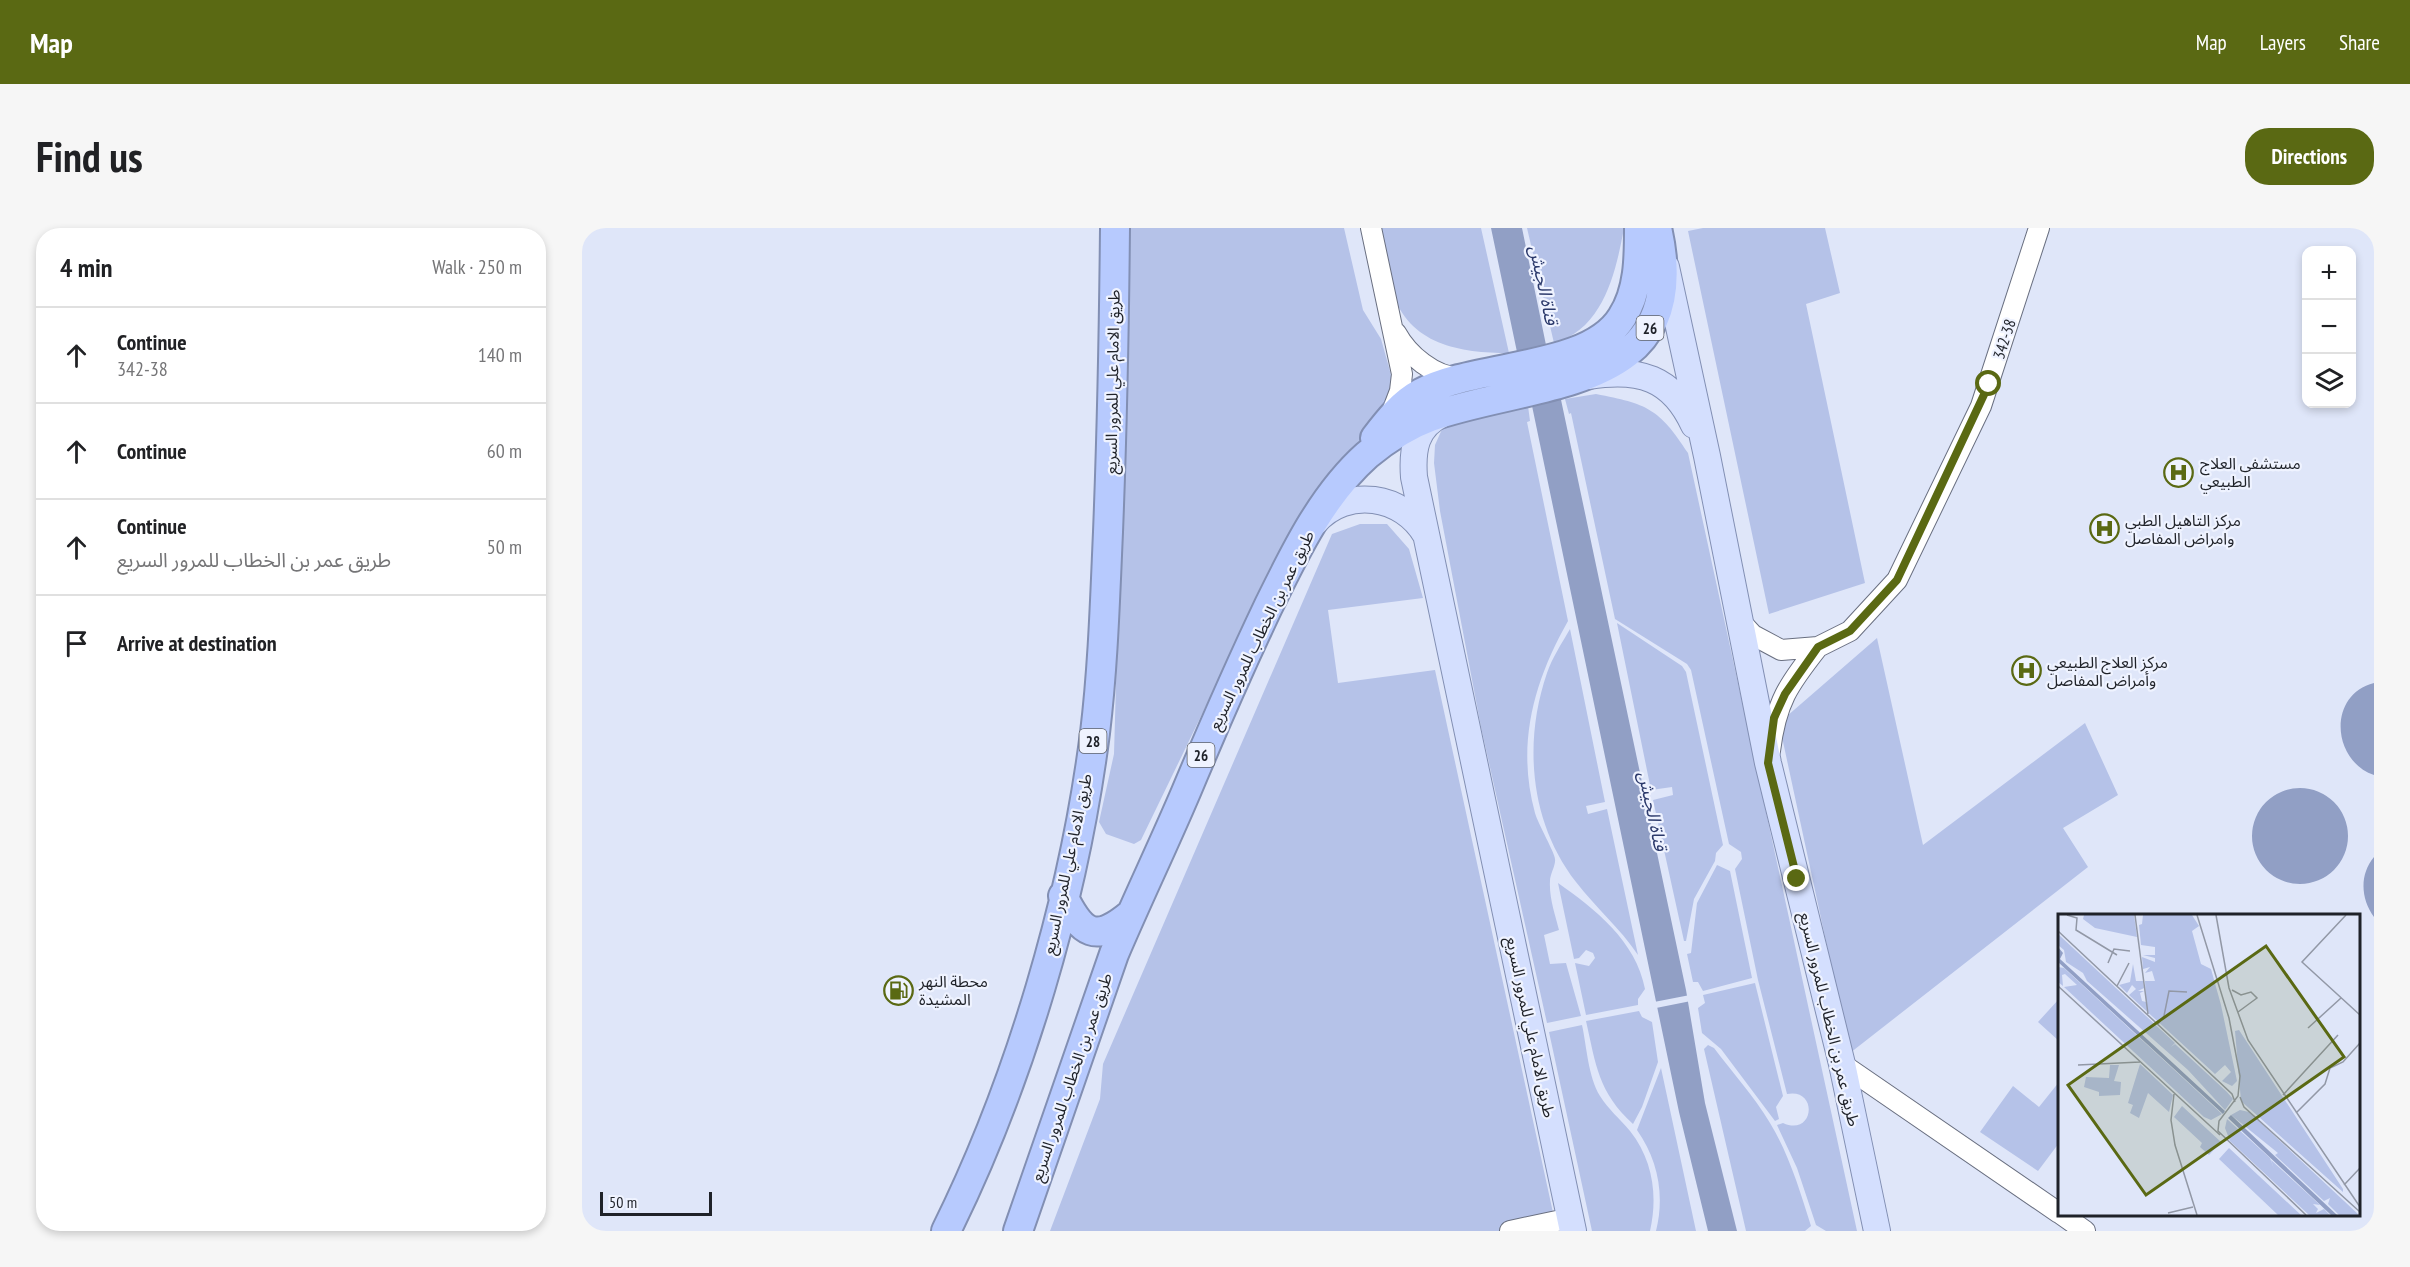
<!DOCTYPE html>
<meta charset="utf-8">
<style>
body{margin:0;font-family:"PT Sans Narrow","Noto Sans Arabic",sans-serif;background:#f6f6f6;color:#202124}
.controls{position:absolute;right:18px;top:18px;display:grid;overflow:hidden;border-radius:12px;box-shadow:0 3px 9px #0003}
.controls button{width:54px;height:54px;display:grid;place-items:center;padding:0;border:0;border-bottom:2px solid #e0e0e0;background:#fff;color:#202124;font:30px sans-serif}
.scale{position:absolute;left:18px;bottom:15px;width:112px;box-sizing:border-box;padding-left:6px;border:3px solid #1f2229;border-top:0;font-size:16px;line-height:21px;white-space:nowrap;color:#1f2229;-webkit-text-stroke:4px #eff3ff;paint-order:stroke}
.stop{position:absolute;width:18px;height:18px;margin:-14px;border:4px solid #5a6913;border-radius:50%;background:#fff}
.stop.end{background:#5a6913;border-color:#fff;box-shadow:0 2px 6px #0008}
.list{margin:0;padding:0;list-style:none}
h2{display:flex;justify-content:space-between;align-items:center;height:78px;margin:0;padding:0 24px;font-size:26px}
h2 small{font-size:20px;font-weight:400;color:#757577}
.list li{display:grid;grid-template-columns:39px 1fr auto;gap:18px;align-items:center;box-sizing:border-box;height:96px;padding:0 24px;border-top:2px solid #e0e0e0}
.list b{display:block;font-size:22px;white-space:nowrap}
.list p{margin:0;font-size:20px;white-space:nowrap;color:#757577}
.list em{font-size:20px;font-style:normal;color:#757577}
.icon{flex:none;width:33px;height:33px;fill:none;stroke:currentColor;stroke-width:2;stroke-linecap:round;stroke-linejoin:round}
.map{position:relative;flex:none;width:1792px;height:1003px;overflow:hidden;border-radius:24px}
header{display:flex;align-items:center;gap:36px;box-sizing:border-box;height:84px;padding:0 30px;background:#5a6913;color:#fff}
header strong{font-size:28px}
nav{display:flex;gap:33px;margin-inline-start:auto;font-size:21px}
.intro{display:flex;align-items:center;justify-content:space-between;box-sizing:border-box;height:144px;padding:0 36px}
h1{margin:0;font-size:42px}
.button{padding:15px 27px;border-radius:24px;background:#5a6913;color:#fff;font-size:21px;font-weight:700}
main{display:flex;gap:36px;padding:0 36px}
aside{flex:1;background:#fff;border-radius:24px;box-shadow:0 3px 9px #0003}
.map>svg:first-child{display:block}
.green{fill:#b5c2e8}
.water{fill:#919fc5}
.pier{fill:#dfe6f9}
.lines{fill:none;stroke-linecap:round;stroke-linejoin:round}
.minor-casing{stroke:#696f80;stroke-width:22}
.major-casing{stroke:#828fb3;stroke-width:28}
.highway-casing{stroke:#828fb3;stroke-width:32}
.minor{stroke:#fff;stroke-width:20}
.major{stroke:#d4dffe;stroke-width:26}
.highway{stroke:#b7cafe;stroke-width:28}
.route{stroke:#5a6913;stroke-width:8}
.labels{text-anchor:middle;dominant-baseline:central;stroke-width:4.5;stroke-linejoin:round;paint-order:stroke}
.shield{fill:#eff3ff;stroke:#5d6169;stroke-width:1.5}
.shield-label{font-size:15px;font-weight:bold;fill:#1f2229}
.street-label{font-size:16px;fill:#1f2229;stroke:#eff3ff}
.poi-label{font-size:16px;fill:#1f2229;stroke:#eff3ff;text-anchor:start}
.water-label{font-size:18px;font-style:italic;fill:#2b396b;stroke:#eff3ff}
.inset-road{fill:none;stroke:#9298a6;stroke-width:1.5}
.view{fill:#5a6913;fill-opacity:0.15;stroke:#5a6913;stroke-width:3}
.inset-edge{fill:none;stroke:#1f2229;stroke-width:3}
</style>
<header>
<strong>Map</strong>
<nav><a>Map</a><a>Layers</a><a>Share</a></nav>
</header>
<div class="intro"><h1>Find us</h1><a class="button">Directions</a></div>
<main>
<aside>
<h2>4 min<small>Walk · 250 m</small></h2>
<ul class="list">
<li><svg class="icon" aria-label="ahead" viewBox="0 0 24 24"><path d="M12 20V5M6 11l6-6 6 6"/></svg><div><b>Continue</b><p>342-38</p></div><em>140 m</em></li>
<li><svg class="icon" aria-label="ahead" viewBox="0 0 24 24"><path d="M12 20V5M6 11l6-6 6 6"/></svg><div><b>Continue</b></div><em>60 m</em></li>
<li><svg class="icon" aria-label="ahead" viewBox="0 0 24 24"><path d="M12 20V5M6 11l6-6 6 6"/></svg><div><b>Continue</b><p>طريق عمر بن الخطاب للمرور السريع</p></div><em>50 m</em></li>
<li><svg class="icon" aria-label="arrive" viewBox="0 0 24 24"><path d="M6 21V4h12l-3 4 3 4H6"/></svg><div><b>Arrive at destination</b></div></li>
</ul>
</aside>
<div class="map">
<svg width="1792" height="1003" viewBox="0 0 1792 1003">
<rect width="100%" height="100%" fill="#dfe6f9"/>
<path class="green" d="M547 0H762L781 82 799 111 808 143 813 168 807 184 718 294 638 449 559 612 552 616 524 606 517 594 532 526Z
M796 0H899L927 125C878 125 827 117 810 63 803 43 801 21 796 0Z
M945 0H1042C1034 43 1022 101 972 115Z
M1121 0H1243L1258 65 1224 76 1283 355 1187 386 1106 3Z
M1014 166C1065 176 1077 180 1106 225L1275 1003H1244L1234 997 1215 940 1195 897 1201 895C1232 909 1237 860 1205 866L1176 752 1153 641 1160 631 1159 624 1147 616 1109 442 1105 436 1033 391 989 185 987 186 983 171Z
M946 178 948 193 945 194 986 393C952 453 934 516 953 585 956 596 973 625 973 631 974 637 968 646 968 653 967 670 973 686 977 702L962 707 968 736 984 735 999 788 965 795 899 499 858 283 852 235 853 217 861 199 881 191Z
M778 296H805L827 321 841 370 746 382 756 455 853 442 975 1003H468L518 871 521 836 750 306Z
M1035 395 1100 438 1104 444 1141 617 1134 625 1133 633 1112 671 1104 713H1102L1071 572 1091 567 1090 559 1069 562Z
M988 401 1023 574 1004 578 1006 586 1025 581 1056 727C1038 700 1014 680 994 654 948 595 941 515 965 445 970 430 980 415 988 401Z
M1295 410 1341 617 1503 495 1536 567 1481 600 1506 639 1268 825 1197 495Z
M1135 637 1148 643 1170 750 1121 763 1116 754H1111L1105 726 1109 725 1115 675Z
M976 655C1013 681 1054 713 1063 761L1056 771V777L1004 787 993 735 1007 738 1013 730 1011 725 1004 722 997 730 992 731Z
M1173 755 1201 868 1194 879 1197 891 1193 893 1139 821 1120 805 1116 780 1123 775 1121 767Z
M1477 771V813L1456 794Z
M1057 783 1060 789 1070 794 1076 834 1060 879 1051 896C1016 864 1014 837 1004 793Z
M1000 797C1005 820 1006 848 1018 868 1026 881 1038 891 1048 903 1071 932 1076 968 1068 1003H1010L967 804Z
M1126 817 1132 820C1150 844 1172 868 1188 895 1207 926 1218 963 1229 998L1223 1003H1164L1122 821Z
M1079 840 1114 1003H1074C1083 967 1076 932 1055 902Z
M1477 854V915L1456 943 1398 904 1431 858 1457 879Z"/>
<path class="water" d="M909 0H940L964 117 935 124Z
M978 167 1104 762 1123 875 1155 1003H1126L1097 884 949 173Z
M1792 455V547C1750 533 1745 467 1792 455Z
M1670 608a48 48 0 1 1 96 0a48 48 0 1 1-96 0Z
M1792 629V689C1779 671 1777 647 1792 629Z"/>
<path class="pier" d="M1108 767 1109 773 1074 780 1072 774Z"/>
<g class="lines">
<defs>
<path id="minor" d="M789 0 820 146 818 163 810 184
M814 105C826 127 852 149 878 150
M1157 392 1171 407 1199 422 1236 419 1268 403 1315 352 1399 178 1457 0
M1188 523C1194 474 1206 457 1236 419
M1260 836 1477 985
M1479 986 1503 1003
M928 1003 989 990"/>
<path id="major" d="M1084 39 1125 228 1186 535 1260 836 1295 1003
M1007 148C1057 140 1090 149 1112 197
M860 186C833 199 830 222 832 249L991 1003
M733 294C765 258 821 267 844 307"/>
<path id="highway" d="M793 210C806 193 820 175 839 165 894 135 1007 143 1040 89 1057 63 1057 30 1057 0
M481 668C500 706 513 716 549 686
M364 1003C438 854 492 670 513 505 521 439 523 372 526 304 530 203 532 101 533 0
M436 1003 532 726C555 672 581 618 604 564 630 502 657 440 686 379 712 326 740 267 785 227 803 212 826 197 848 189 956 151 1113 165 1075 0"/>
</defs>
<use href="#minor" class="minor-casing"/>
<use href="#major" class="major-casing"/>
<use href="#highway" class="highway-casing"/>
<use href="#minor" class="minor"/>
<use href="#major" class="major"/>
<use href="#highway" class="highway"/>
</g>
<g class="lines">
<path class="route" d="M1215 651 1186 535 1192 490 1203 466 1236 419 1268 403 1315 352 1407 156"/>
</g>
<defs>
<symbol id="hospital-ring" viewBox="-11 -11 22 22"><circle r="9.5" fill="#eff3ff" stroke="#5a6913" stroke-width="1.5"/><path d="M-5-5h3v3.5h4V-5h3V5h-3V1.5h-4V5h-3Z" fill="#5a6913"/></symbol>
<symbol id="fuel-ring" viewBox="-11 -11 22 22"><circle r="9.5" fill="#eff3ff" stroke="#5a6913" stroke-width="1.5"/><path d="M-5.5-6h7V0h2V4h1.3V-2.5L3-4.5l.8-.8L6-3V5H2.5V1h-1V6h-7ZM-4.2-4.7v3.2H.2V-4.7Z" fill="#5a6913"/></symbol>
</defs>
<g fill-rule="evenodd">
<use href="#hospital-ring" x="1580" y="228" width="33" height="33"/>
<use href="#hospital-ring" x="1506" y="284" width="33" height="33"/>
<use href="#hospital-ring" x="1428" y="426" width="33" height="33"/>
<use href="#fuel-ring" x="300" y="746" width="33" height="33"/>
</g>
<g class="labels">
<g class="shield">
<rect x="1054.5" y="88" width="27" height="24" rx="4.5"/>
<rect x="497.5" y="501" width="27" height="24" rx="4.5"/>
<rect x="605.5" y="515" width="27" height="24" rx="4.5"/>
</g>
<g class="shield-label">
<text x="1068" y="100">26</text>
<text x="511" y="513">28</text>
<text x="619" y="527">26</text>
</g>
<g class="street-label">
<text transform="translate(1422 111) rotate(-72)">342-38</text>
<text transform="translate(530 154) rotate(-89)">طريق الامام علي للمرور السريع</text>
<text transform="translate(679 402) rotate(-64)">طريق عمر بن الخطاب للمرور السريع</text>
<text transform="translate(485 636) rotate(-78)">طريق الامام علي للمرور السريع</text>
<text transform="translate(1248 791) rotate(77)">طريق عمر بن الخطاب للمرور السريع</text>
<text transform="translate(949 799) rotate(78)">طريق الامام علي للمرور السريع</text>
<text transform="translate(489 849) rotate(-71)">طريق عمر بن الخطاب للمرور السريع</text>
</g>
<g class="poi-label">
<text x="1618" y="235">مستشفى العلاج<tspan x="1618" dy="18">الطبيعي</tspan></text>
<text x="1543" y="292">مركز التاهيل الطبي<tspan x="1543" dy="18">وامراض المفاصل</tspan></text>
<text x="1465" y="434">مركز العلاج الطبيعي<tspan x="1465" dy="18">وأمراض المفاصل</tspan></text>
<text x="337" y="753">محطة النهر<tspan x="337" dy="18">المشيدة</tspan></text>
</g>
<g class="water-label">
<text transform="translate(962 57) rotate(78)">قناة الجيش</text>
<text transform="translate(1071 583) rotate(78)">قناة الجيش</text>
</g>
</g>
<g transform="translate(1476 686)">
<rect width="302" height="302" fill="#dfe6f9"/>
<path d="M26 1H76L79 23 37 14 25 5ZM85 1H134L141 12 134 17 143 50 153 55 163 91 179 167 174 172 164 167 173 158 167 151 157 160 71 81 78 75 74 71 69 79 61 71 72 68 75 50 78 67H85L86 74 80 77H86L82 79 84 87 88 88 87 67H97L94 57 87 59 92 53 85 55 84 43 97 48V44L85 41H97V33L83 31 81 11 84 10ZM0 20 117 129 113 133 117 130 169 178 175 185 167 196 130 156 29 67 25 59 8 48 6 36 0 31ZM0 53 6 54 164 200 153 206 146 203 6 73 19 71 7 60 4 61 5 72 0 68ZM181 116 285 275V278L183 187 177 117ZM82 150 115 181 111 198 90 179 81 204 72 199 75 191 70 189ZM52 151H61L56 167 63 168 62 181 41 182V178L26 173 28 163 51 164ZM124 192 163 228 151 241 142 233 144 229 116 203ZM182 196 191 198 301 301H281L270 290 272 284 266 287 217 241 220 239 173 201ZM169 205 212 244 216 255 213 246 262 291 255 290 260 295 258 299 266 295 272 301H251L172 227 167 214ZM171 234 243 301H220L161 245Z" fill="#b5c2e8"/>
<path d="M0 33 5 39 2 45 167 197 165 200 0 48ZM173 201 279 301H273L170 204Z" fill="#919fc5"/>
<path class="inset-road" d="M9 1 19 4 18 16 59 41M77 1 90 100M139 1 171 104 182 162 180 182 161 207 160 217 248 301M158 1 171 74 190 126 302 293M288 1 244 48 302 101M0 17 174 180 177 188M50 49 56 35 72 37M0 72 162 221M59 72 71 49M174 76 183 81 193 78 199 84 180 98M100 110 106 102 111 77 129 78M250 114 283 84M20 151 82 148M116 180 113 206 117 231 139 301M225 181 280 121M182 183 186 193 302 298M238 199 267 170 272 154 285 148 302 129M286 271 302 254M110 299 135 293"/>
<path class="view" d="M208 32 286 143 88 281 10 171Z"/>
<rect width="302" height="302" class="inset-edge"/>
</g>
</svg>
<div class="controls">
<button>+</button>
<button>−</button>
<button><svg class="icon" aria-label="layers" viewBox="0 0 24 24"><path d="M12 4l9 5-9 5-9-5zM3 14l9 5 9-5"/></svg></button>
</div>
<div class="scale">50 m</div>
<div class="stop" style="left:1407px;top:156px"></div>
<div class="stop end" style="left:1215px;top:651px"></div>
</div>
</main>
